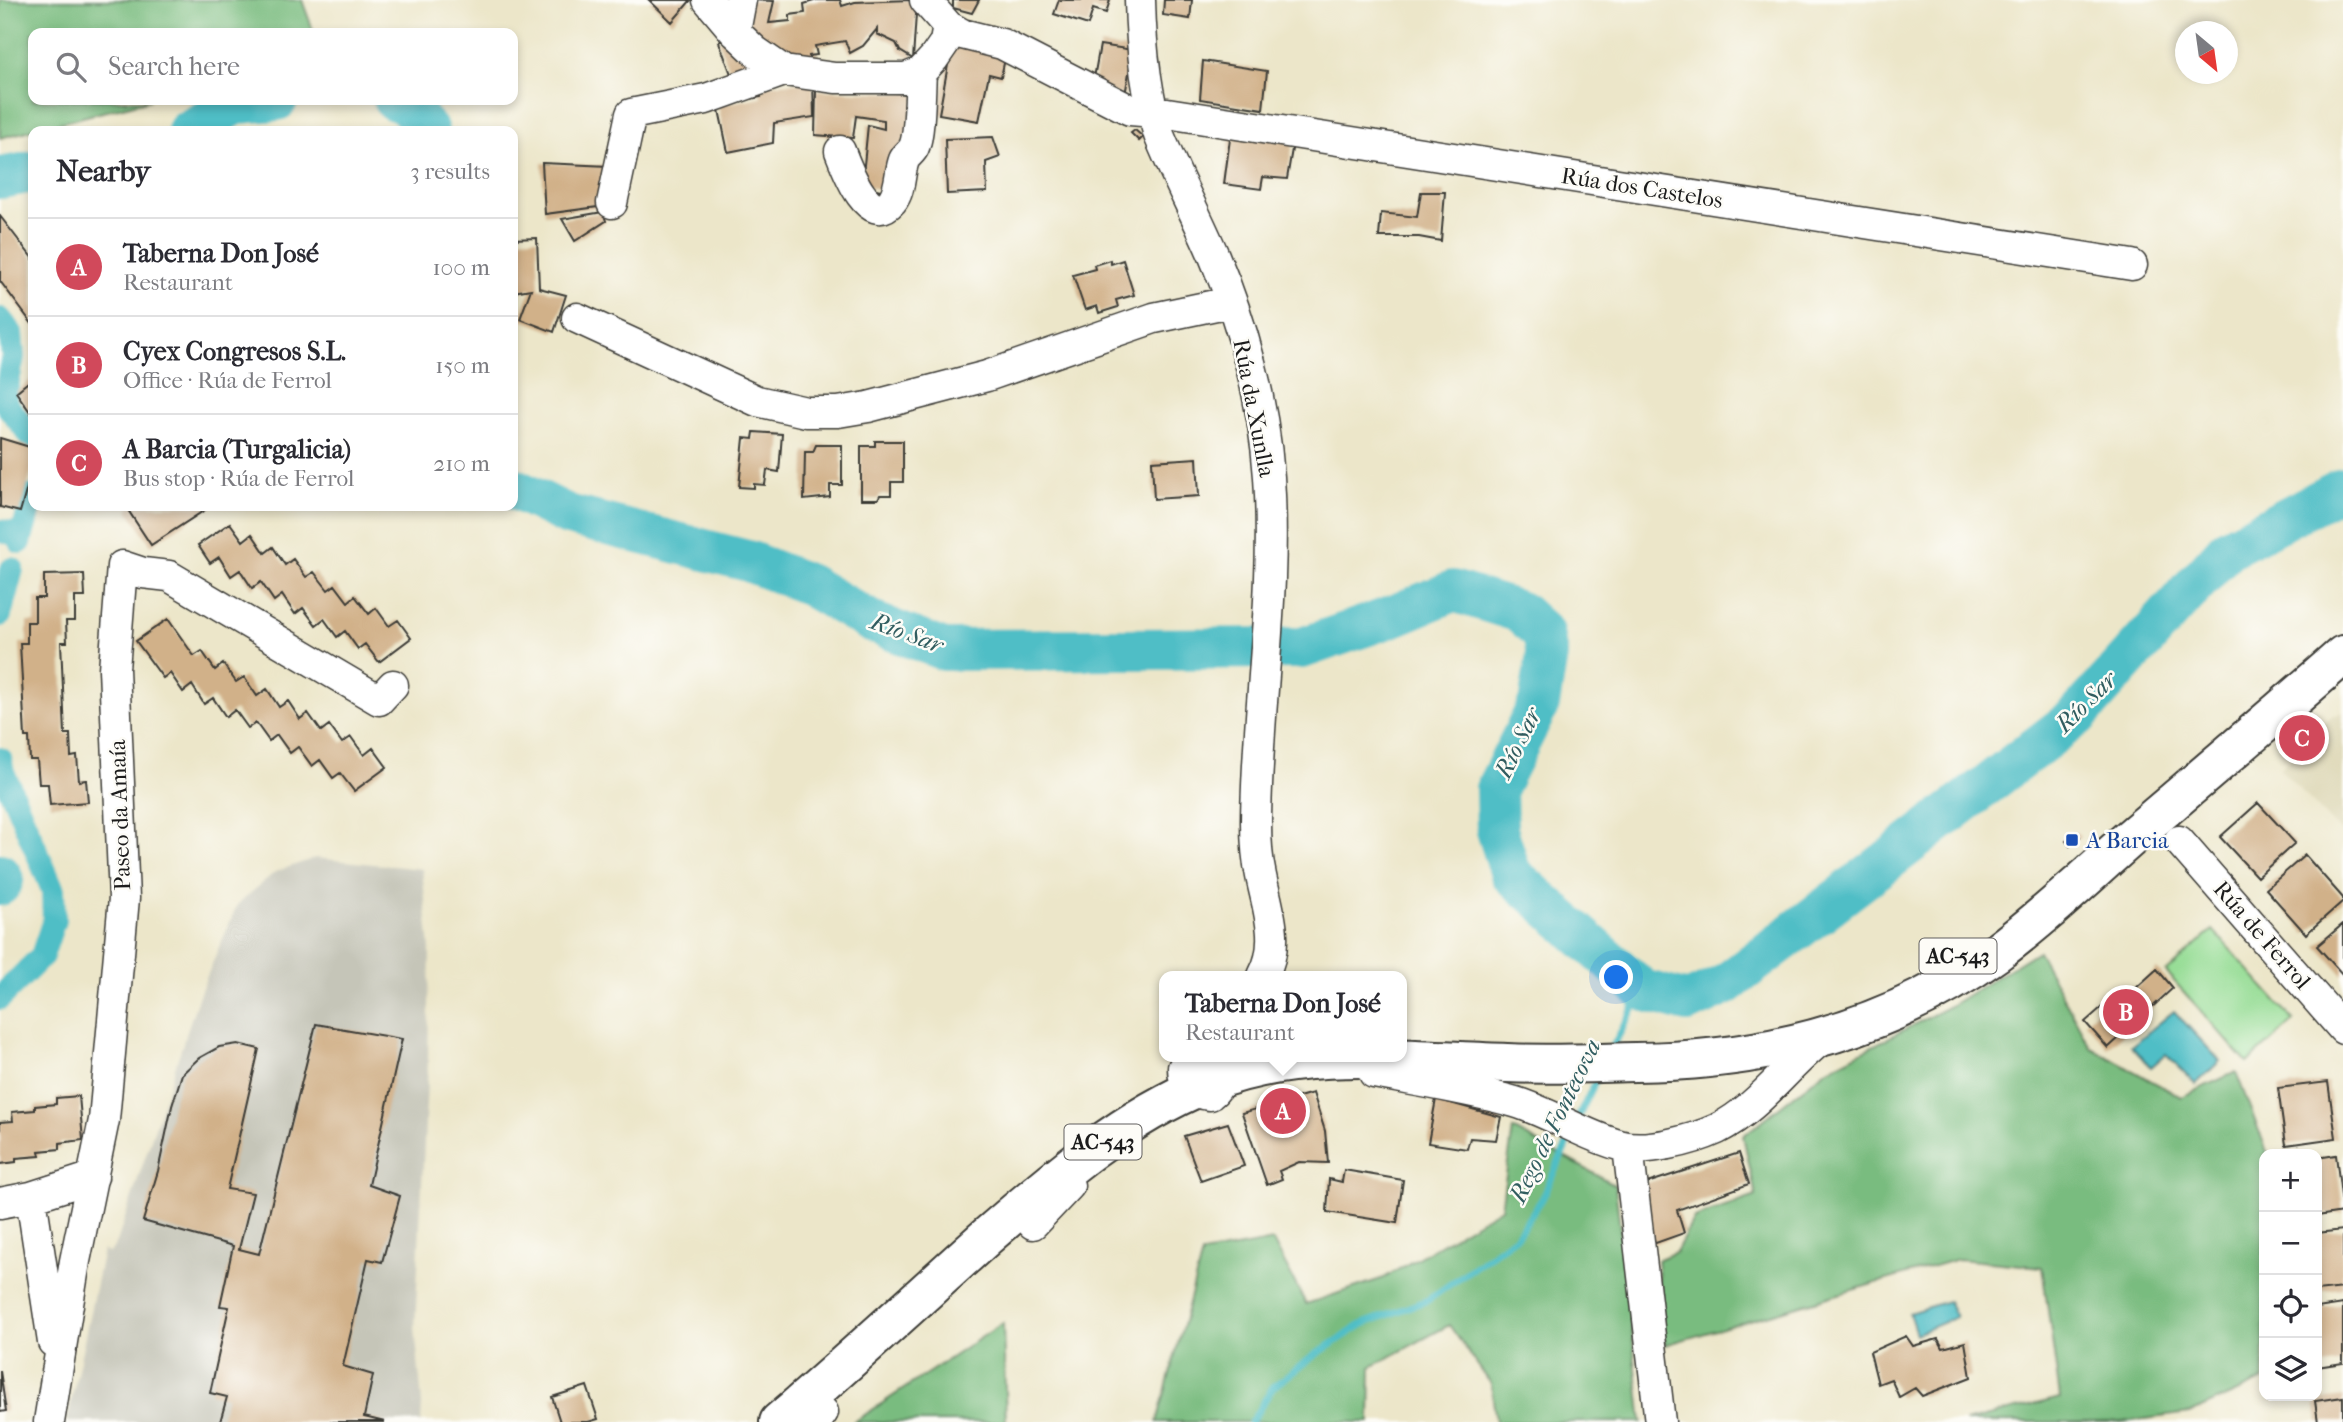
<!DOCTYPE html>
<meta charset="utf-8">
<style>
body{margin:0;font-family:"IM FELL French Canon",serif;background:#f7f7f7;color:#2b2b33}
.controls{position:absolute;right:21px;bottom:21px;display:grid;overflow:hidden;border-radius:14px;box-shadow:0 4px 10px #0003}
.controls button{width:63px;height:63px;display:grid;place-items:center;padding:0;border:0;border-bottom:2px solid #e1e1e2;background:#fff;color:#2b2b33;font:35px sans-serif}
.compass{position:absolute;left:2175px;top:21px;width:63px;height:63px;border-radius:50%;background:#fff;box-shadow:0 4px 10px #0003;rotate:151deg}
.you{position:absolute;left:1617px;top:978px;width:24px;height:24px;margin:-18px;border:5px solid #fff;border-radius:50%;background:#1a73e8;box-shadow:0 0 0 10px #1a73e833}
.badge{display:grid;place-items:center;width:46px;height:46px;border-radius:50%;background:#d1495b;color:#fff;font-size:23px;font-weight:700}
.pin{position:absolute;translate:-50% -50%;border:4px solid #fff;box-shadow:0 2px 7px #0006}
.popup{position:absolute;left:1159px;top:971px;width:248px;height:91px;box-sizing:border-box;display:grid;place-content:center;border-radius:14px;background:#fff;filter:drop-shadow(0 2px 5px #0005);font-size:23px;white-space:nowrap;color:#7c7c81}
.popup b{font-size:26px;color:#2b2b33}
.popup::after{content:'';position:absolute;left:50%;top:100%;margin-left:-14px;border:14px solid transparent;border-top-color:#fff}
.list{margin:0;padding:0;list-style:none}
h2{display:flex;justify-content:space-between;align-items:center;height:91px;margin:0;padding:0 28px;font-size:30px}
h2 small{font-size:23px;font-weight:400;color:#7c7c81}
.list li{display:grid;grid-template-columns:46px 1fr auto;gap:21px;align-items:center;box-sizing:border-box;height:98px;padding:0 28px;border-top:2px solid #e1e1e2}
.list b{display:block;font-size:26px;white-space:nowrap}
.list p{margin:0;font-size:23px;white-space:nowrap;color:#7c7c81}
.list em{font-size:23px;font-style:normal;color:#7c7c81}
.icon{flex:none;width:38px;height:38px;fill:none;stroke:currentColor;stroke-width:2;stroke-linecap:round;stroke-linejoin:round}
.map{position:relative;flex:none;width:2343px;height:1422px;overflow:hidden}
.search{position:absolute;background:#fff;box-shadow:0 4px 10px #0003;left:28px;top:28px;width:490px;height:77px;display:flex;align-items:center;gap:18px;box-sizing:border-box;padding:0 24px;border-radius:14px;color:#7c7c81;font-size:26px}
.panel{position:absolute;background:#fff;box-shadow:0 4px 10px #0003;left:28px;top:126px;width:490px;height:385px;border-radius:14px}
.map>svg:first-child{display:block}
.built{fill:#ded8b7}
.industrial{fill:#c5c5b8}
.green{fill:#97dd96;stroke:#5a7c59;stroke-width:2}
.forest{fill:#79bc7f;stroke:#4a6c4e;stroke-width:2}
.water{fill:#50bec6;stroke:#366d71;stroke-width:2}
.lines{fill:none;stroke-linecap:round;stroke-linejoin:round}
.stream{stroke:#50bec6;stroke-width:7}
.canal{stroke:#50bec6;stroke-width:24}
.river{stroke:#50bec6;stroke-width:42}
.building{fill:#d1b189}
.minor-casing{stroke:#3b3a36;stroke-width:33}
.major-casing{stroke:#3b3a36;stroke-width:42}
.minor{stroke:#fff;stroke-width:30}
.major{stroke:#fff;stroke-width:38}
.transit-dot{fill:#1a4fb4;stroke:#fdfcf7;stroke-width:2.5}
.labels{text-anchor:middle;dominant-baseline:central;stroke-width:5;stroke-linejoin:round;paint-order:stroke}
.shield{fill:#fdfcf7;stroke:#605f5e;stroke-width:2}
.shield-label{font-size:21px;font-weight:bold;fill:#1c1c1c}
.street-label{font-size:23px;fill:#1c1c1c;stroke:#fdfcf7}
.transit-label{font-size:23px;fill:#164399;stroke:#fdfcf7;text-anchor:start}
.water-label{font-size:24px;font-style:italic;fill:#315d60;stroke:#fdfcf7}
</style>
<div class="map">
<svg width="2343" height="1422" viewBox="0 0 2343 1422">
<rect width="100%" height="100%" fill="#fdfcf7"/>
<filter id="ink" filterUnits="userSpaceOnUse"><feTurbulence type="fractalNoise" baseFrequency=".0143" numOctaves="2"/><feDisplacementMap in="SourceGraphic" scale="14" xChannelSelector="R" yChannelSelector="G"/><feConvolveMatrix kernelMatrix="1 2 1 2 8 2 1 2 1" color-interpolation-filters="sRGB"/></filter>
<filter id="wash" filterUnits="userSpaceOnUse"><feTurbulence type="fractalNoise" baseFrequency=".00686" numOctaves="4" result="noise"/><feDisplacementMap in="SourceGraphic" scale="28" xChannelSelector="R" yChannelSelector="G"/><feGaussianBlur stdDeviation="1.57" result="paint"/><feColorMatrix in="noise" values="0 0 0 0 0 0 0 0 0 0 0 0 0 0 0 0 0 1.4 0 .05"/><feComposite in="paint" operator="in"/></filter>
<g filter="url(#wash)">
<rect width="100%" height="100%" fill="#ece6c9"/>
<path class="built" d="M2343 712V834L2280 769 2331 717Z"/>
<path class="industrial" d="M315 858 422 869 430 949 428 1062 415 1327 422 1404 421 1422H67L103 1250 110 1253 117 1242 199 995 237 905 275 872Z"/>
<path class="green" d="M2213 930 2294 1021 2247 1063 2166 972Z"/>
<path class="forest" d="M0 0H302L314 33H33V100H150L0 138Z
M2038 951 2091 1048 2181 1097 2236 1072 2268 1154H2264V1380L2190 1413 2122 1422H1965L2060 1398 2042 1267 1958 1259 1665 1345 1657 1260 1676 1252 1694 1218 1756 1196 1743 1136 1826 1070 1950 1006Z
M1513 1129 1615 1185 1642 1422H1496L1491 1384 1449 1325 1371 1367 1370 1422H1157L1202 1254 1273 1241 1306 1304 1384 1278 1501 1208Z
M1003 1323 1006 1422H854Z"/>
<path class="water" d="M2174 1011 2220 1061 2196 1084 2166 1054 2151 1067 2131 1046Z
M1948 1301 1956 1317 1916 1334 1909 1313Z"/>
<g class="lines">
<path class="stream" d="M1611 1050 1643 990
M1576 1122 1598 1076
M1251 1422 1273 1387 1315 1355 1363 1324 1428 1300 1516 1237 1542 1199 1572 1133"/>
<path class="canal" d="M0 319 11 333 13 357 4 401 33 439
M0 531 22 535
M20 542 33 496
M0 615 12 569
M0 759 3 772 53 890 54 920 42 956 0 998"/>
<path class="river" d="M394 100 406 103 428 131
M188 131 238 103 277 100
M0 178 33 172
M513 488 568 515 748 561 807 584 872 622 944 650 1302 648 1388 618 1453 591 1520 612 1543 633 1547 655 1539 704 1496 789 1497 830 1511 874 1643 990 1688 1002 1725 985 2077 716 2227 549 2343 488
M0 874 3 880 0 885"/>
</g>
<g id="blocks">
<path class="building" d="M649 0H691L672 22Z
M747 0 774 1 769 23 790 21V15L805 13 804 4 817 0H840L842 6 855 2 911 0 916 14 913 59 900 51 896 43 877 34V29L863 46 850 53 845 41 815 46 817 55 809 56V68L742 36Z
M953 0H979L972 13 953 8Z
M1059 0H1110L1106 13 1093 9 1088 25 1054 14Z
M1164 0H1192L1190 19 1163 15Z
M733 34 761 59 734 82 719 42Z
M952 43 1006 54 1001 77 989 74 979 121 939 114Z
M1100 45 1133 50 1125 95 1092 89Z
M1203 61 1267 71 1263 109 1200 99Z
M813 81 814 117 774 123 773 143 728 152 718 105 761 97 758 86Z
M816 90 918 94 891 193 862 185 868 125 884 129V120L856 116 853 138 815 135Z
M1135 130 1143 137 1139 141 1131 133Z
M1231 131 1293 143 1287 179 1263 177 1261 189 1224 184Z
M993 137 1000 157 986 162 987 192 947 194 945 139Z
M542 163 609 166 605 206 545 214Z
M1421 192H1445L1441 241 1419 237H1379L1381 213 1417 217Z
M603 212 606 221 575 241 562 219Z
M0 216 33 259V325L0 281Z
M537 238 539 288 566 295 554 332 520 319 531 289 513 292V239Z
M1110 260 1111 264 1123 260 1134 295 1116 300 1118 307 1099 313 1097 306 1085 310 1073 275 1095 269 1094 265Z
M33 378V416L16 392Z
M754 432 782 434 779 472 767 470 765 485 754 484V488L739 487 744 438 753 439Z
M0 438 33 448V467L20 512 0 507Z
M875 441H903V482H891V495H880L878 499H861V446H875Z
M816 445H842V485H830V497L804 500 805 452H813Z
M1197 458 1199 496 1154 499 1152 461Z
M129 506H211L151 545 128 510 131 508Z
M230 523 243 541 252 534 265 553 273 547 285 565 293 559 306 577 314 572 328 590 335 585 348 602 355 596 369 614 376 608 389 626 398 620 411 638 379 662 365 644 358 649 345 631 337 637 324 619 316 625 303 608 295 614 282 595 274 601 261 582 252 588 240 570 231 576 219 557 210 563 198 545Z
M84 574 85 597H75V621H66L67 642H61L65 734H70L71 757 77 756 79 781 86 780 88 802 50 805 48 784H39L37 760H30L29 737H25L20 643H27V622H35V598H44V575Z
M168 619 194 656 202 651 215 670 223 664 236 682 244 677 257 696 267 689 279 707 288 701 300 719 308 713 321 731 329 725 342 743 351 737 364 755 373 748 387 767 354 791 340 773 333 778 320 760 312 766 298 747 290 753 277 735 269 741 256 723 248 728 235 710 226 717 213 698 204 704 192 685 183 692 170 673 163 678 136 641Z
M2258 803 2295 843 2257 877 2220 837Z
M2076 832 2080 837 2070 846 2066 841Z
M2305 855 2343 898V901L2306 934 2266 889Z
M2343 924V975L2317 946Z
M2157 969 2173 988 2108 1048 2085 1022 2119 992 2125 998Z
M316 1024 402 1039 369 1185 400 1196 382 1262 368 1259 343 1366 373 1375 364 1417 385 1422H220L227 1397 210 1393 229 1307 220 1306 233 1246 143 1221 158 1171 172 1106 182 1074 199 1058 219 1047 238 1044 259 1049 227 1189 253 1193 239 1249 259 1254Z
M2328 1082 2336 1138 2286 1145 2278 1088Z
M1313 1093 1325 1131 1328 1163 1299 1162 1279 1171 1282 1179 1267 1185 1242 1113Z
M79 1096 83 1140 60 1143V1149L39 1151 40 1156 16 1158V1162L0 1164V1122L13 1121 12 1112 35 1110V1106L56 1104V1098Z
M1436 1099 1501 1117 1496 1140 1470 1138 1467 1149 1428 1143Z
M1228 1123 1244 1166 1201 1181 1184 1136Z
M1739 1153 1749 1184 1677 1210 1684 1233 1653 1244 1638 1186Z
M2336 1155 2343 1212 2317 1216V1158Z
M1344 1170 1403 1180 1397 1223 1327 1212 1329 1179 1342 1182Z
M2343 1230V1288L2317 1291V1233Z
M2343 1304V1363L2317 1367V1308Z
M1906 1336 1913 1346 1938 1339 1943 1348 1965 1342 1971 1377 1922 1396 1915 1388 1899 1397 1891 1379 1878 1384 1870 1352Z
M0 1371 6 1411 0 1412Z
M587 1386 598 1419 588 1422H560L552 1397Z
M2343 1397V1422H2318L2315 1401Z"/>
</g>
</g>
<g filter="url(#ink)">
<use href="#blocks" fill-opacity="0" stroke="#3b3a36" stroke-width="2"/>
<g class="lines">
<defs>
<path id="minor" d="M708 0 735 32
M741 0 735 32 755 51 784 71
M925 0 948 26 962 34 1002 44 1130 110 1167 113 2132 265
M1140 0C1141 46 1145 91 1159 135 1176 176 1196 215 1214 256 1243 324 1264 403 1269 477 1277 593 1257 707 1256 822 1256 840 1257 858 1261 876 1268 910 1281 943 1263 976
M840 151C846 166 868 229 892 201 901 190 899 173 904 160 906 155 912 152 914 147 920 134 920 88 921 72
M612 203 631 114 706 99 784 71 835 78H906L921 72 934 58 945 42 948 26
M577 318 757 401 806 412H838L868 407 987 376 1154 318 1230 302
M2179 841 2343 1029
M1374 1073C1421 1082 1469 1089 1515 1102 1551 1113 1583 1135 1619 1145 1645 1153 1693 1140 1717 1129 1759 1108 1786 1067 1822 1039
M1209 1095C1214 1093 1217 1088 1219 1084L1215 1066 1210 1059 1193 1060 1183 1068C1183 1085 1193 1094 1210 1095
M1628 1147 1660 1422
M31 1197 53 1342
M0 1203 31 1197 93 1177
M1033 1224 1069 1186
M49 1422 75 1261 104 1120 124 898 114 669 122 566 143 573 169 576 379 700 393 685
M816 1422 823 1412"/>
<path id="major" d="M779 1422C849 1362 916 1300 984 1239 1053 1179 1122 1118 1208 1083 1299 1046 1410 1060 1507 1063 1549 1065 1592 1063 1635 1062 1765 1061 1889 1030 1996 953 2042 919 2085 878 2128 840 2200 779 2272 718 2343 655"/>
</defs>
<use href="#minor" class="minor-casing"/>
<use href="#major" class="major-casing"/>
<use href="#minor" class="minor"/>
<use href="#major" class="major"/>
</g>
</g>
<rect class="transit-dot" x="2065" y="833" width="14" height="14" rx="3.5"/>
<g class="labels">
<g class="shield">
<rect x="1919.5" y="938.5" width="77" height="35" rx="5"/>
<rect x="1064.5" y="1124.5" width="77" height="35" rx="5"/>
</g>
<g class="shield-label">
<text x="1958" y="956">AC-543</text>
<text x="1103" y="1142">AC-543</text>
</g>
<g class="street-label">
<text transform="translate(1642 188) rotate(9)">Rúa dos Castelos</text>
<text transform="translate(1254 408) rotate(79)">Rúa da Xunlla</text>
<text transform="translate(120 815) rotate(-92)">Paseo da Amaía</text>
<text transform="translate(2262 935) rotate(49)">Rúa de Ferrol</text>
</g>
<g class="transit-label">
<text x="2086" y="840">A Barcia</text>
</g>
<g class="water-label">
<text transform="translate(907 633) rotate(20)">Río Sar</text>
<text transform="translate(2086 702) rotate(-45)">Río Sar</text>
<text transform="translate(1518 743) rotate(-64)">Río Sar</text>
<text transform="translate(1555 1121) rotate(-64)">Rego de Fontecova</text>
</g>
</g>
</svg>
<div class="controls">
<button>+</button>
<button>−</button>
<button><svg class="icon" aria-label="locate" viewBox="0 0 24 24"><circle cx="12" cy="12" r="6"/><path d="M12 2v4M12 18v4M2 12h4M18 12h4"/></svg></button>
<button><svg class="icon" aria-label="layers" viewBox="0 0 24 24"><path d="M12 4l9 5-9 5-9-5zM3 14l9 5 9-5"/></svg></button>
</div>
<svg class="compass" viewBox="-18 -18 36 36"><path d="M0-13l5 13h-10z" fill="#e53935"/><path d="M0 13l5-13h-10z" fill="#7c7c81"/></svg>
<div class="you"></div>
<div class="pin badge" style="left:1283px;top:1111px">A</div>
<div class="popup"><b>Taberna Don José</b>Restaurant</div>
<div class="pin badge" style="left:2126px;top:1012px">B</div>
<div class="pin badge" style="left:2302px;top:738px">C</div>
<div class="search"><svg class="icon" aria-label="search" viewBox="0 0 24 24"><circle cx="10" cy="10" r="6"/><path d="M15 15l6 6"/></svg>Search here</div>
<section class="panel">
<h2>Nearby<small>3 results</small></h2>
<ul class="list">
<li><span class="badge">A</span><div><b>Taberna Don José</b><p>Restaurant</p></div><em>100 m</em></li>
<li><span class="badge">B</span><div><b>Cyex Congresos S.L.</b><p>Office · Rúa de Ferrol</p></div><em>150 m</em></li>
<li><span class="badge">C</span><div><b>A Barcia (Turgalicia)</b><p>Bus stop · Rúa de Ferrol</p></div><em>210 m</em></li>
</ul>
</section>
</div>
